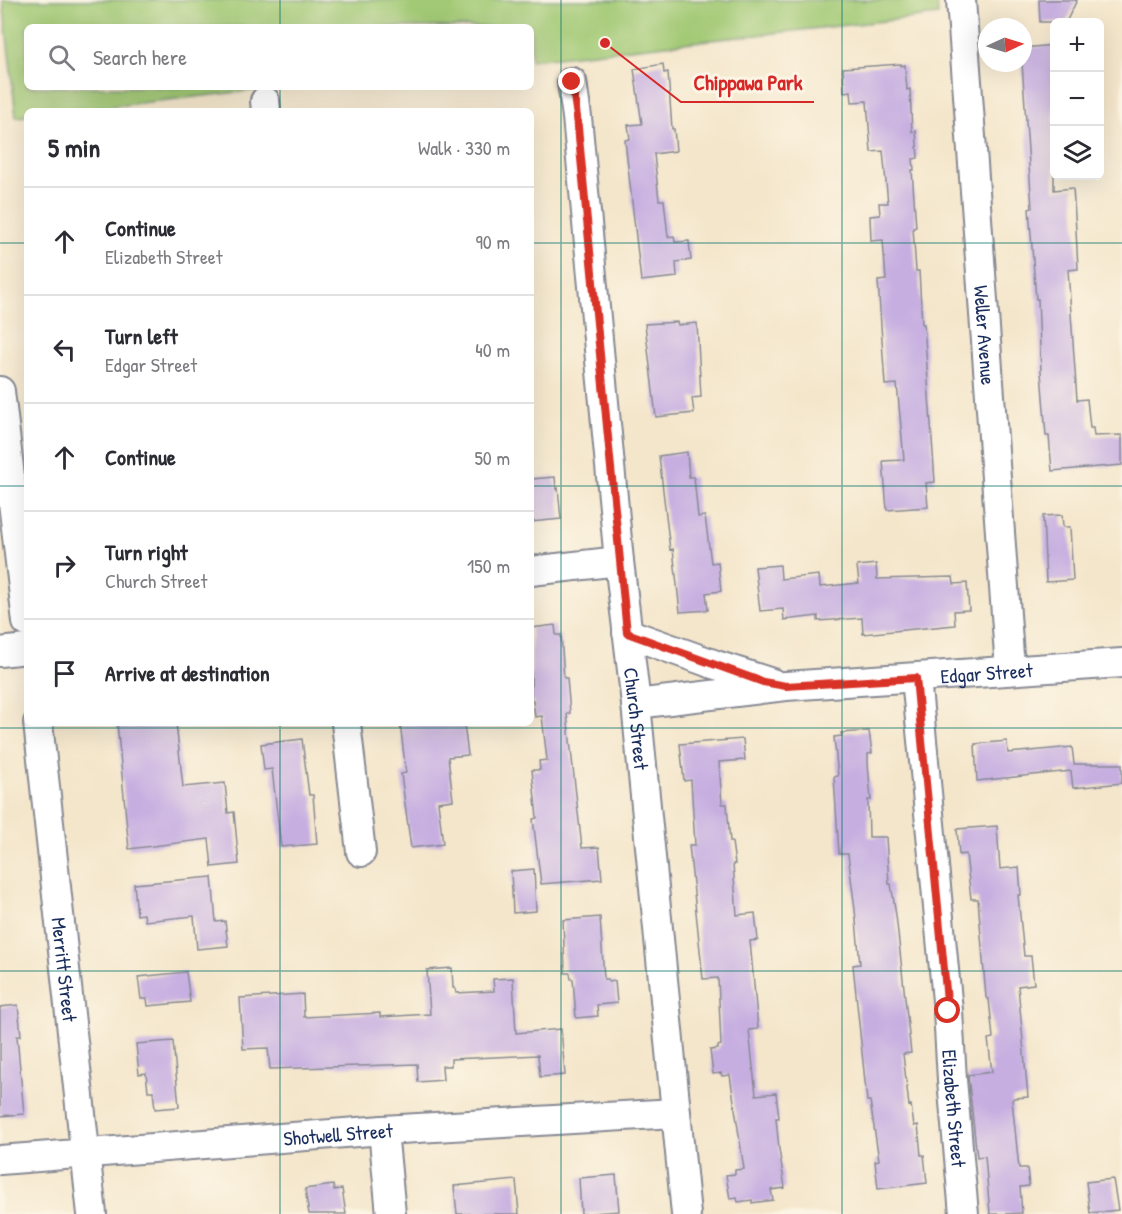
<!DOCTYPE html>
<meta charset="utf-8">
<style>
body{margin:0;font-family:"Patrick Hand",sans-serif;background:#f2f2f3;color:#2b2b33}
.controls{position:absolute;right:18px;top:18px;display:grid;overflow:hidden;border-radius:9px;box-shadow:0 6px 24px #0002}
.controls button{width:54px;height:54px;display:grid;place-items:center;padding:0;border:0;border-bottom:2px solid #e1e1e2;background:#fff;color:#2b2b33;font:30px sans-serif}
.compass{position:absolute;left:978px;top:18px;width:54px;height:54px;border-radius:50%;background:#fff;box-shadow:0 6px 24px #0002;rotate:86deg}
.stop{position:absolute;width:18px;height:18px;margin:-14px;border:4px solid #d93025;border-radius:50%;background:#fff}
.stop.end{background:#d93025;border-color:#fff;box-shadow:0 2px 6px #0008}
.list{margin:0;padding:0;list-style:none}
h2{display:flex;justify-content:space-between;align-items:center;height:78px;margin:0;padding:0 24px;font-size:26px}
h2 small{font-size:20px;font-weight:400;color:#7c7c81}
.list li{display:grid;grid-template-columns:39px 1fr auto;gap:18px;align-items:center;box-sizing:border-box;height:108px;padding:0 24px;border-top:2px solid #e1e1e2}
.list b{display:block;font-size:22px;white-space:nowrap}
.list p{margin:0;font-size:20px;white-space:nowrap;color:#7c7c81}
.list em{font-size:20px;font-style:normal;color:#7c7c81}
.icon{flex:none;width:33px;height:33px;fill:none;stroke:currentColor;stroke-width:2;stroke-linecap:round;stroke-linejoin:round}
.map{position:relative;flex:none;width:1122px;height:1214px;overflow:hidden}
.search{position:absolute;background:#fff;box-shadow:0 6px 24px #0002;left:24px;top:24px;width:510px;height:66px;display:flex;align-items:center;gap:15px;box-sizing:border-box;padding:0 21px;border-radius:9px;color:#7c7c81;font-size:22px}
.panel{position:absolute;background:#fff;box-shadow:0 6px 24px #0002;left:24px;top:108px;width:510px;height:618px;border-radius:9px}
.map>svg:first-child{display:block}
.green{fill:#a2c974;stroke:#5e7c69;stroke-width:1.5}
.building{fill:#c6aee1}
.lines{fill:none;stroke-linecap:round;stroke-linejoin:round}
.street-casing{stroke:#888a94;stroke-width:32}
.street{stroke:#fff;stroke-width:28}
.route{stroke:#d93025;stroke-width:8}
.grid{fill:none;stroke:#0f766e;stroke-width:1.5;stroke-opacity:0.55}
.labels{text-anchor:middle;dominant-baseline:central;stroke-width:6;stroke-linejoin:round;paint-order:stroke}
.street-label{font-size:20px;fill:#1b2f5e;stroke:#fcf5e5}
.leader{fill:none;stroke:#d62828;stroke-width:2}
.callout-dot{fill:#d62828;stroke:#fcf5e5;stroke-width:2}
.callout-label{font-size:21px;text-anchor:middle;font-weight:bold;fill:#d62828;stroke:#fcf5e5;stroke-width:6;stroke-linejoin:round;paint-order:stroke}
</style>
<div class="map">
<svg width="1122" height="1214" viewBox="0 0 1122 1214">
<rect width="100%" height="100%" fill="#fcf5e5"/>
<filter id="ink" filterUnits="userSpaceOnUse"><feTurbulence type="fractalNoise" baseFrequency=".0167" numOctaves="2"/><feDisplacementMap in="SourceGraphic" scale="12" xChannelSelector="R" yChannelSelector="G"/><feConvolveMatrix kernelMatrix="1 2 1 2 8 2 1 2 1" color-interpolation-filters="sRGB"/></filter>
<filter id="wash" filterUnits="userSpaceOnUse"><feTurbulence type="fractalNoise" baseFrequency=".008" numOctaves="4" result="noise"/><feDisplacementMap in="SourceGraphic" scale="24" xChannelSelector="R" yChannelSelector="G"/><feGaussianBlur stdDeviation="1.35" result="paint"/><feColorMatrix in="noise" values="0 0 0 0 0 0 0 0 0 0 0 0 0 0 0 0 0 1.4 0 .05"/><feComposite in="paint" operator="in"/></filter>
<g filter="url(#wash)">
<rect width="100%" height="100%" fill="#f4e6cb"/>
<path class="green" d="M3 0H937L938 15 531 60V27H27V87H285L69 111H27V116L16 117Z"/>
<g id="blocks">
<path class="building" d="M1039 0H1077L1066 22H1040Z
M1054 45V190L1073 188 1076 230 1078 269 1068 270 1077 400 1087 399 1090 428H1093L1094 436 1122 435V465L1052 471 1049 436H1046L1041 372 1038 299H1036L1029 209 1032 208 1022 63 1023 48Z
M663 64 664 73 668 72 672 129H674L676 151 654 154 659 200H664L668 237 674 236 675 242 689 241 691 260 676 262 677 277 641 281 625 140 630 139 628 125 642 124 634 69Z
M901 64V66L905 65 907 90 910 89 912 132 916 131 918 158 913 159 914 170H912L916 227 913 228 916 271H919L922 324H924L935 482 926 483 928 507 887 510 883 461 904 460 897 384 885 385 878 281 886 280 883 240 871 241 870 216 880 215 879 203H888L883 151 871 152 867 101 852 102 851 91 844 92 843 68Z
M677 322 678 325 697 323 701 397 692 398 694 413 656 417 645 324Z
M687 452 689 477H694L698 517 705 516 711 563 718 562 721 591 706 593 708 610 680 612 673 549 670 550 659 456Z
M555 477 556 489 558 488 561 519 531 522V479Z
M1062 515 1063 527H1070L1073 580 1046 582 1043 516Z
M876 564 877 579 953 577 954 584 967 583 969 610 954 611 955 625 863 634 862 618 818 621V616L784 620 783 609 760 611 755 567 780 565 781 579 819 575 820 587 859 583 857 566Z
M555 625 556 635H561L564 678H567L570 713 567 714 582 848 599 847 602 879 541 884 533 819 537 818 532 770H540L539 761 547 760 542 716 535 717 533 701H531V628Z
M117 723H176L183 787 225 783 228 813 234 812 239 864 212 867 209 839 129 849Z
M400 723H445V726L464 724 468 755 448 757 453 800 438 802 443 844 411 848 401 774 406 773Z
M869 731 872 753 868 754V764L871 800H868L869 837H886L889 884H891L896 915 911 1053 903 1054 909 1106 911 1105 914 1126 918 1125 921 1155H924L927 1183 878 1189 875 1161 879 1160 870 1101H867L853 965 860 964 855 910 848 854H839L834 777 838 776 834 737 842 736 841 733Z
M302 739 309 795H313L317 844 281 847 272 769 264 770 261 744Z
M743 739 745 760 719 762 722 804H727L730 842H732L735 864H733L737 915 755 913 758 940 750 941 758 1029 749 1030 756 1095 776 1093 779 1118H776L779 1149 785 1188 771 1190 773 1200 752 1203V1200L738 1202 737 1198 730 1199 726 1175 735 1174V1170L744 1169 730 1075 722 1076 721 1073 713 1074 710 1050 718 1049V1046L721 1045 718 978 703 979 689 845H695L691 780 684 781 680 744Z
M1007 741 1008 753 1072 747 1074 764H1122V783L1073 788 1071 771 977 781 975 744Z
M997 826 1000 869 1019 867 1021 895H1018L1024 956H1031L1034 984 1018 986 1028 1097 1014 1098 1012 1100 1019 1168H1027L1029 1186 1020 1187 1022 1213 1006 1214H990L985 1156 977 1157 968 1075 992 1072 988 1039 993 1038 989 999H987L986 997 978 899H971L966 854 959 855 957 829Z
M534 869 536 911 513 913 511 871Z
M212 877 216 922 225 921 228 946 197 949 194 916 145 921 144 914 137 915 134 884Z
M600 917 604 979H608L609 982 615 981 617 1003 597 1005 598 1016 576 1018 573 979H571L570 973H565L563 920Z
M452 968 453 988H455L456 993 494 991 493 979 513 978 516 1033 561 1029 565 1075 540 1077 538 1055 451 1059V1066H442L443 1080 418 1082 417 1064 270 1069 268 1048 243 1049 240 998 303 994 304 1017 380 1013V1017L430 1014 427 970Z
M186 972 190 1002 148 1006 147 999H141L138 977Z
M18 1005 21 1036H17L24 1114 0 1116V1007Z
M173 1041 179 1107 155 1109 153 1091H148L146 1073 139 1074 136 1044Z
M616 1175 619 1211 581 1214 579 1178Z
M1113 1179 1118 1210 1090 1213 1086 1182Z
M516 1180 519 1214H457L454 1186Z
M333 1185 334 1190 342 1189 346 1214H309L305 1189Z"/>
</g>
</g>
<g filter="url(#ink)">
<use href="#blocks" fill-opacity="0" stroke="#888a94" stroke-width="1.5"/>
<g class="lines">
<defs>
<g id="street">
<path id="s1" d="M961 0 1010 669"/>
<path id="s2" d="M572 82 577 117 619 561 636 704 686 1214"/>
<path d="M265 101 266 111"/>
<path d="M0 391 27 622"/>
<path d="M531 571 619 561"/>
<path d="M627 633 716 665 772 683"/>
<path d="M0 652 27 649"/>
<path id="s3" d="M916 678 948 1011 952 1080 964 1214"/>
<path id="s4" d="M636 704 786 686 1122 663"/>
<path id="s5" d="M38 723 92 1214"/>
<path d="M346 723 361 852"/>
<path d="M383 1130 391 1214"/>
<path id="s6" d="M0 1160 383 1130 675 1113"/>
</g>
</defs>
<use href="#street" class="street-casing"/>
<use href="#street" class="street"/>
</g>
</g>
<g class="lines" filter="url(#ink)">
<path class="route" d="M572 82 577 117 627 633 763 682 786 686 916 678 948 1011"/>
</g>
<path class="grid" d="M280 0V27M561 0V1214M842 0V1214M280 87V111M0 243H27M531 243H1122M0 486H27M531 486H1122M280 723V1214M0 728H1122M0 971H1122"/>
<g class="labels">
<g class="street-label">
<text stroke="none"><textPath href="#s1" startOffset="336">Weller Avenue</textPath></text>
<text stroke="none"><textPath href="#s4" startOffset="352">Edgar Street</textPath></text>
<text stroke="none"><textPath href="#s2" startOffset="640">Church Street</textPath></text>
<text stroke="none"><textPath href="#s5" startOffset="248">Merritt Street</textPath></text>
<text stroke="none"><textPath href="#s3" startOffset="432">Elizabeth Street</textPath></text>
<text stroke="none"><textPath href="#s6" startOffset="339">Shotwell Street</textPath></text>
</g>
</g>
<path class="leader" d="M605 43L681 102H814"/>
<circle class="callout-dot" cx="605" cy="43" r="6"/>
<g class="callout-label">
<text x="748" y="90">Chippawa Park</text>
</g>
</svg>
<div class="controls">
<button>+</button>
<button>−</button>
<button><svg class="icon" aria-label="layers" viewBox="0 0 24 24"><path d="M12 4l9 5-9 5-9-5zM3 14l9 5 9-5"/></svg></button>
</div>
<svg class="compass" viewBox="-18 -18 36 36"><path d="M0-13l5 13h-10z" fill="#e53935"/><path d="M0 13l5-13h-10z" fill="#7c7c81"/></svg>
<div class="stop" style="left:948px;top:1011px"></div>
<div class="stop end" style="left:572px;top:82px"></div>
<div class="search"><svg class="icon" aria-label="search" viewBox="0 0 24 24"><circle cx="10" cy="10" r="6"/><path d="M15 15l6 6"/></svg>Search here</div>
<section class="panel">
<h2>5 min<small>Walk · 330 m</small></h2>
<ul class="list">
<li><svg class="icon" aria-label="ahead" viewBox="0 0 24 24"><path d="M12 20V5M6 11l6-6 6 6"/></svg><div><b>Continue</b><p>Elizabeth Street</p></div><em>90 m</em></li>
<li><svg class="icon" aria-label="left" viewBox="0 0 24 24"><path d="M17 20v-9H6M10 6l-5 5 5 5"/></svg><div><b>Turn left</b><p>Edgar Street</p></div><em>40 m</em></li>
<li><svg class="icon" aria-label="ahead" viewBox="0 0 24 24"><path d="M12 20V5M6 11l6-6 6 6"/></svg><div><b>Continue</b></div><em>50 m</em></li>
<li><svg class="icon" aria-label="right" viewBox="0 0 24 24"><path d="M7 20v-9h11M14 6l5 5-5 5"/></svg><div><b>Turn right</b><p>Church Street</p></div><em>150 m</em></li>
<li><svg class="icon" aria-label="arrive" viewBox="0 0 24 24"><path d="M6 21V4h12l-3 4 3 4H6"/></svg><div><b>Arrive at destination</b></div></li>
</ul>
</section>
</div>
